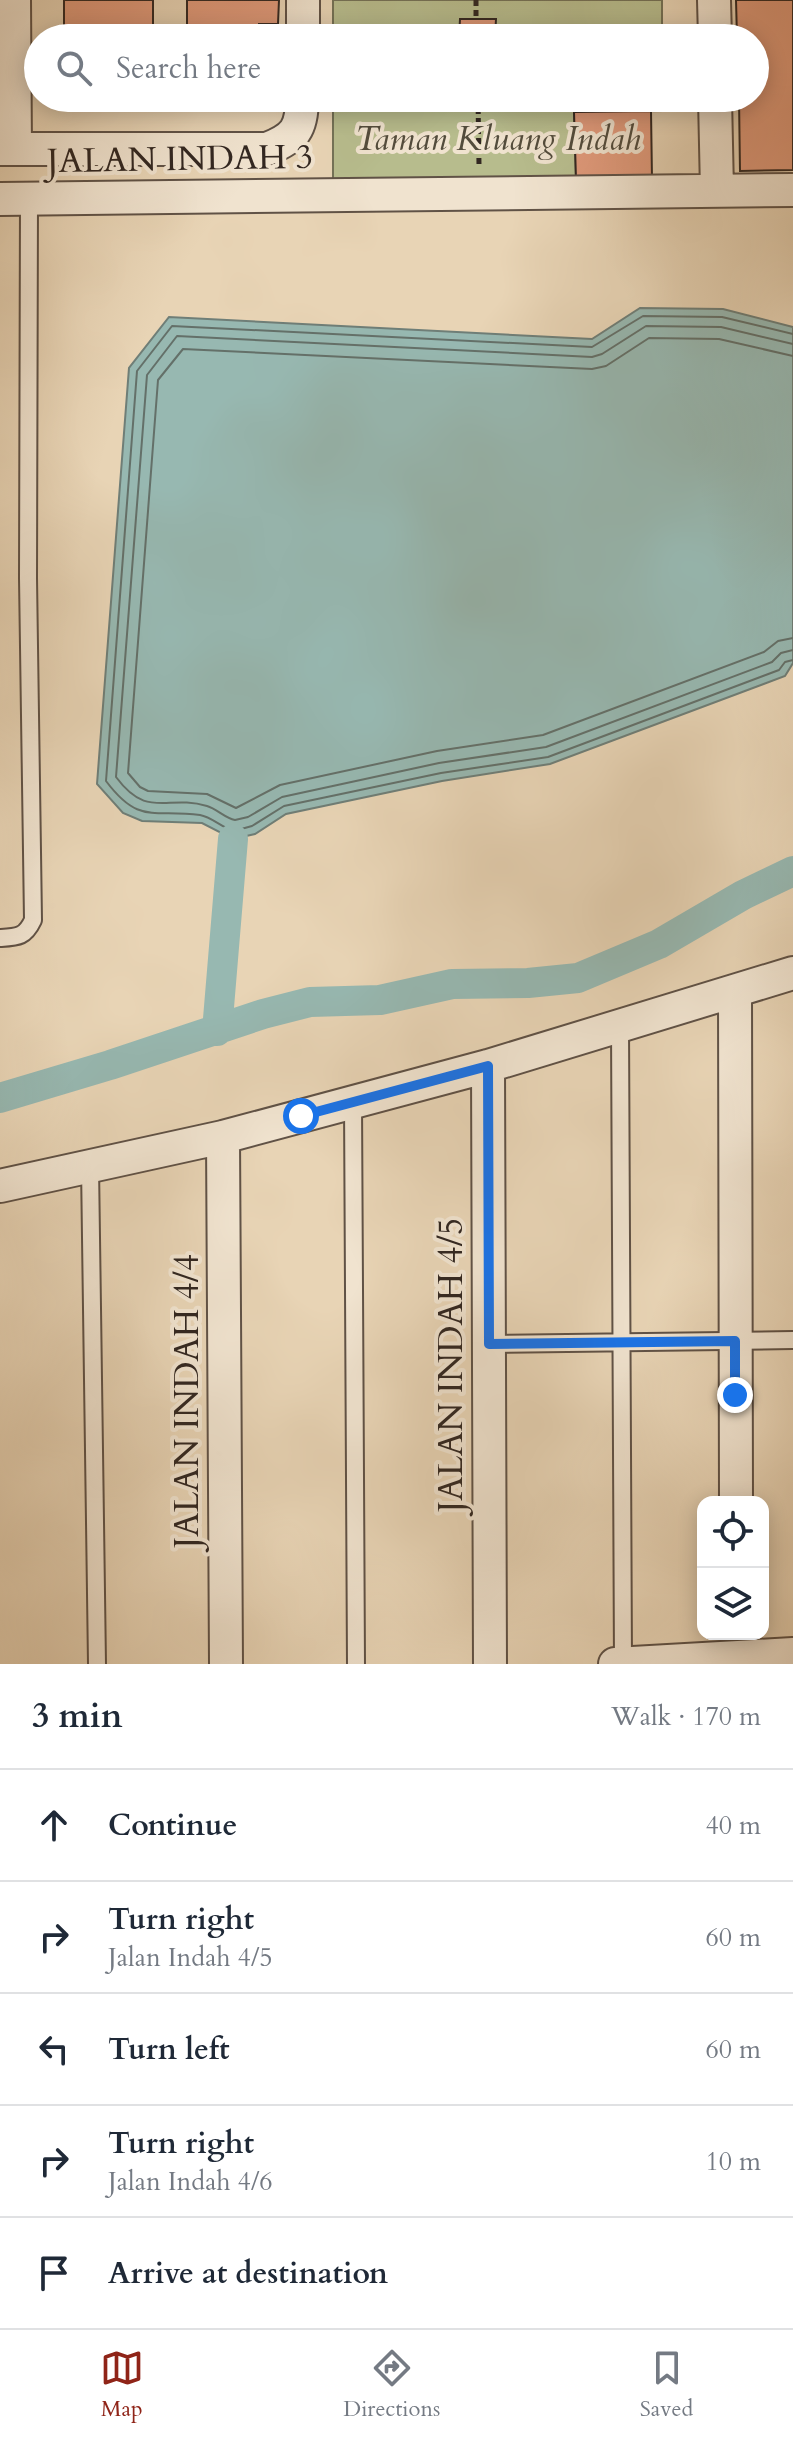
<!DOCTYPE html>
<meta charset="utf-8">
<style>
body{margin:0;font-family:Cardo,serif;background:#f6f6f7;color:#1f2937}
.controls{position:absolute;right:24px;bottom:24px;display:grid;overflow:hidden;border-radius:16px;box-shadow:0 4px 20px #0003}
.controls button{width:72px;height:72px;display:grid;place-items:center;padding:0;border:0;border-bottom:2px solid #e0e1e3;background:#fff;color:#1f2937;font:40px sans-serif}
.stop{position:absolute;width:24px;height:24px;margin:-18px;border:6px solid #1a73e8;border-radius:50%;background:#fff}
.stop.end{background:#1a73e8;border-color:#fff;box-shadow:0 2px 8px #0008}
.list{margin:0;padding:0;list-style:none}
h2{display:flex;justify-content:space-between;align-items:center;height:104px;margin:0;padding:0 32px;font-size:34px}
h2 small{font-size:26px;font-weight:400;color:#747a83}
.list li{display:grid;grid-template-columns:52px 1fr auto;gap:24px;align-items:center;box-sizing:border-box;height:112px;padding:0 32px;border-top:2px solid #e0e1e3}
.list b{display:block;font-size:30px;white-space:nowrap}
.list p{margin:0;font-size:26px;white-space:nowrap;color:#747a83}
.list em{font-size:26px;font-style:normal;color:#747a83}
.icon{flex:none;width:44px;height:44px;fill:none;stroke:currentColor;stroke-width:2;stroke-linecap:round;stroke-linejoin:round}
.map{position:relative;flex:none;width:793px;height:1664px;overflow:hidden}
.search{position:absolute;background:#fff;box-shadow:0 4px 20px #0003;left:24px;right:24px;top:24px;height:88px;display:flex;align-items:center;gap:20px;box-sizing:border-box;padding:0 28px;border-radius:44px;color:#747a83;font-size:30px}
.sheet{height:664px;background:#fff}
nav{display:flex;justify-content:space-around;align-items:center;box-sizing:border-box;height:112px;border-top:2px solid #e0e1e3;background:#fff;font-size:22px;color:#747a83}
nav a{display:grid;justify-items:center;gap:4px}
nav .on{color:#8f2418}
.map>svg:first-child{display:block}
.green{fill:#b7bc8d;stroke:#747257;stroke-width:2}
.water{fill:#97b8b1;stroke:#6f7e77;stroke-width:2}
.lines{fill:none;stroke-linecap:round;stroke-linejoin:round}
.shore{stroke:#647069;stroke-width:2}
.canal{stroke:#97b8b1;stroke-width:30}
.building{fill:#df997a;stroke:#322721;stroke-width:2}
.lane-casing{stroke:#605246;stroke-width:20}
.street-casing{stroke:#605246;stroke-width:36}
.path{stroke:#322721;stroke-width:5;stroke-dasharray:6 4;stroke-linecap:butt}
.lane{stroke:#f0e3cf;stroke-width:16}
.street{stroke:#f0e3cf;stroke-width:32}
.route{stroke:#1a73e8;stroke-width:10}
.labels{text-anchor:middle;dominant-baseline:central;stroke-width:8;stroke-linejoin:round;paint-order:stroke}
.park-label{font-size:34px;font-style:italic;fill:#534c3c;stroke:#f0e3cf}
.street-label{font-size:34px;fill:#322721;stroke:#f0e3cf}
</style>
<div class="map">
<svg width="793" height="1664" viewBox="0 0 793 1664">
<rect width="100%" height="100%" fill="#e8d4b5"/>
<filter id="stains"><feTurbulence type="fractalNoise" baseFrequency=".0025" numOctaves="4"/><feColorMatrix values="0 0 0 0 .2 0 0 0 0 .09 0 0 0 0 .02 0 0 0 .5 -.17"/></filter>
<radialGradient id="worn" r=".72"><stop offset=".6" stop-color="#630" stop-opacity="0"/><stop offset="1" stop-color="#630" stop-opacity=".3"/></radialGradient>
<path class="green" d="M333 0H662V38H333Z
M333 98H663V111L574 112 576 180H333Z"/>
<path class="water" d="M640 308 723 309 793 327V663L785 676 550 764 442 781 286 814 255 834 233 839 202 823 142 821 123 813 97 784 129 368 169 317 592 339Z"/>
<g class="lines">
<path class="shore" d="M793 334 722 317 643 316 592 347 172 326 137 371 106 781C139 825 153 809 200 815 212 817 222 828 234 831L252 826 284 806 441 773 548 757 779 670 785 662 793 660
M793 344 721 327 646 326 602 354 592 357 177 336 147 375 116 777C148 820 166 794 207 806 217 809 225 818 235 820L248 817 282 797 439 763 546 747 772 662 781 653 793 650
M793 356 719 339 649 338 606 366 592 369 183 349 158 380 128 773 140 787 148 791 207 794 236 808 280 785 437 751 543 735 764 652 778 641 793 638"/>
<path class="canal" d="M217 1031 233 839
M0 1098 110 1065 263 1014 310 1002 380 1000 452 984 528 983 578 978 659 944 743 895 793 871"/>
</g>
<path class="building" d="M64 0H153V38H83L84 31 64 29Z
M187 0H279L278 24H259V34H279V38H187Z
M736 0H793V170L740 171 739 98H755V38H737Z
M460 19H496L495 38H459Z
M651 111 652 179 576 180 574 112Z"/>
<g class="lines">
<defs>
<path id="lane" d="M0 938C18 937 25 937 33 920L28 578 29 199
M620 1026 623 1664
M353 1102 356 1664
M90 1166 97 1664
M489 1344 793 1340"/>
<path id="street" d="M14 0 15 149
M714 0 715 38
M303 38V0
M715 98 717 191
M0 149H267C295 138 302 129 302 98
M0 199 793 190
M735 991 736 1502
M488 1066 490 1664
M223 1137 226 1664
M0 1186 223 1137 488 1066 793 973
M615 1664 793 1654"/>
</defs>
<use href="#lane" class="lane-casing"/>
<use href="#street" class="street-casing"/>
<path class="path" d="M476 0V19
M478 98 479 165"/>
<use href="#lane" class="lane"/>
<use href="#street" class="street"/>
</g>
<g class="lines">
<path class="route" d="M301 1116 488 1066 489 1344 735 1341V1395"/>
</g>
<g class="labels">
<g class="park-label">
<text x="498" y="139">Taman Kluang Indah</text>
</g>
<g class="street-label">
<text transform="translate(180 159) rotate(-1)">JALAN INDAH 3</text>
<text transform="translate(451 1365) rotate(-90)">JALAN INDAH 4/5</text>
<text transform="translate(187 1401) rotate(-90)">JALAN INDAH 4/4</text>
</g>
</g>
<rect width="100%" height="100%" filter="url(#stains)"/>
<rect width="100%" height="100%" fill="url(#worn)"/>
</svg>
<div class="controls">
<button><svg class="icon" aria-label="locate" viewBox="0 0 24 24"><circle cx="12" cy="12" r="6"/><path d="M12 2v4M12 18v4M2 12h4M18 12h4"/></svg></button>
<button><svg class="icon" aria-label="layers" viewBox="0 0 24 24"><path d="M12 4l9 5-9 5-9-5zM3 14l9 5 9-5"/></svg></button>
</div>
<div class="stop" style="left:301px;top:1116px"></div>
<div class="stop end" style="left:735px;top:1395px"></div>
<div class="search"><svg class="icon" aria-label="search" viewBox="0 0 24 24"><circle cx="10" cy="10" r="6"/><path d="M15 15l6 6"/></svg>Search here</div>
</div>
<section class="sheet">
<h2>3 min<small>Walk · 170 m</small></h2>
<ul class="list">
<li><svg class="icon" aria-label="ahead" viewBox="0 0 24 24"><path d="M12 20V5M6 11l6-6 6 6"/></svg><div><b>Continue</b></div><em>40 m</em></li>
<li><svg class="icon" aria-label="right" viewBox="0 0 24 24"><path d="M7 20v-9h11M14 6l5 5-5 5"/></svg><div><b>Turn right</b><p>Jalan Indah 4/5</p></div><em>60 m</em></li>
<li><svg class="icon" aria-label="left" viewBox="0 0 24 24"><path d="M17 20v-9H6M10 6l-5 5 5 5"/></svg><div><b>Turn left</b></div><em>60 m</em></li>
<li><svg class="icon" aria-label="right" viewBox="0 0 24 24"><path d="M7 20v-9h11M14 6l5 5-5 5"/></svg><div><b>Turn right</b><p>Jalan Indah 4/6</p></div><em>10 m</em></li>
<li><svg class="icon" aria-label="arrive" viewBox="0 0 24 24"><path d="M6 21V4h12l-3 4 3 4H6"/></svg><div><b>Arrive at destination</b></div></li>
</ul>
</section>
<nav>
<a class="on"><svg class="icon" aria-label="map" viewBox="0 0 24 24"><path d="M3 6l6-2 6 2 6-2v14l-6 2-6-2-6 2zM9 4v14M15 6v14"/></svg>Map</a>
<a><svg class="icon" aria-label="directions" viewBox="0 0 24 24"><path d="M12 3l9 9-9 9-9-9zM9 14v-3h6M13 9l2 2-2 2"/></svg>Directions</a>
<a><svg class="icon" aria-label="saved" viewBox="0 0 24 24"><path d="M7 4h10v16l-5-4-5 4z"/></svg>Saved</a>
</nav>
